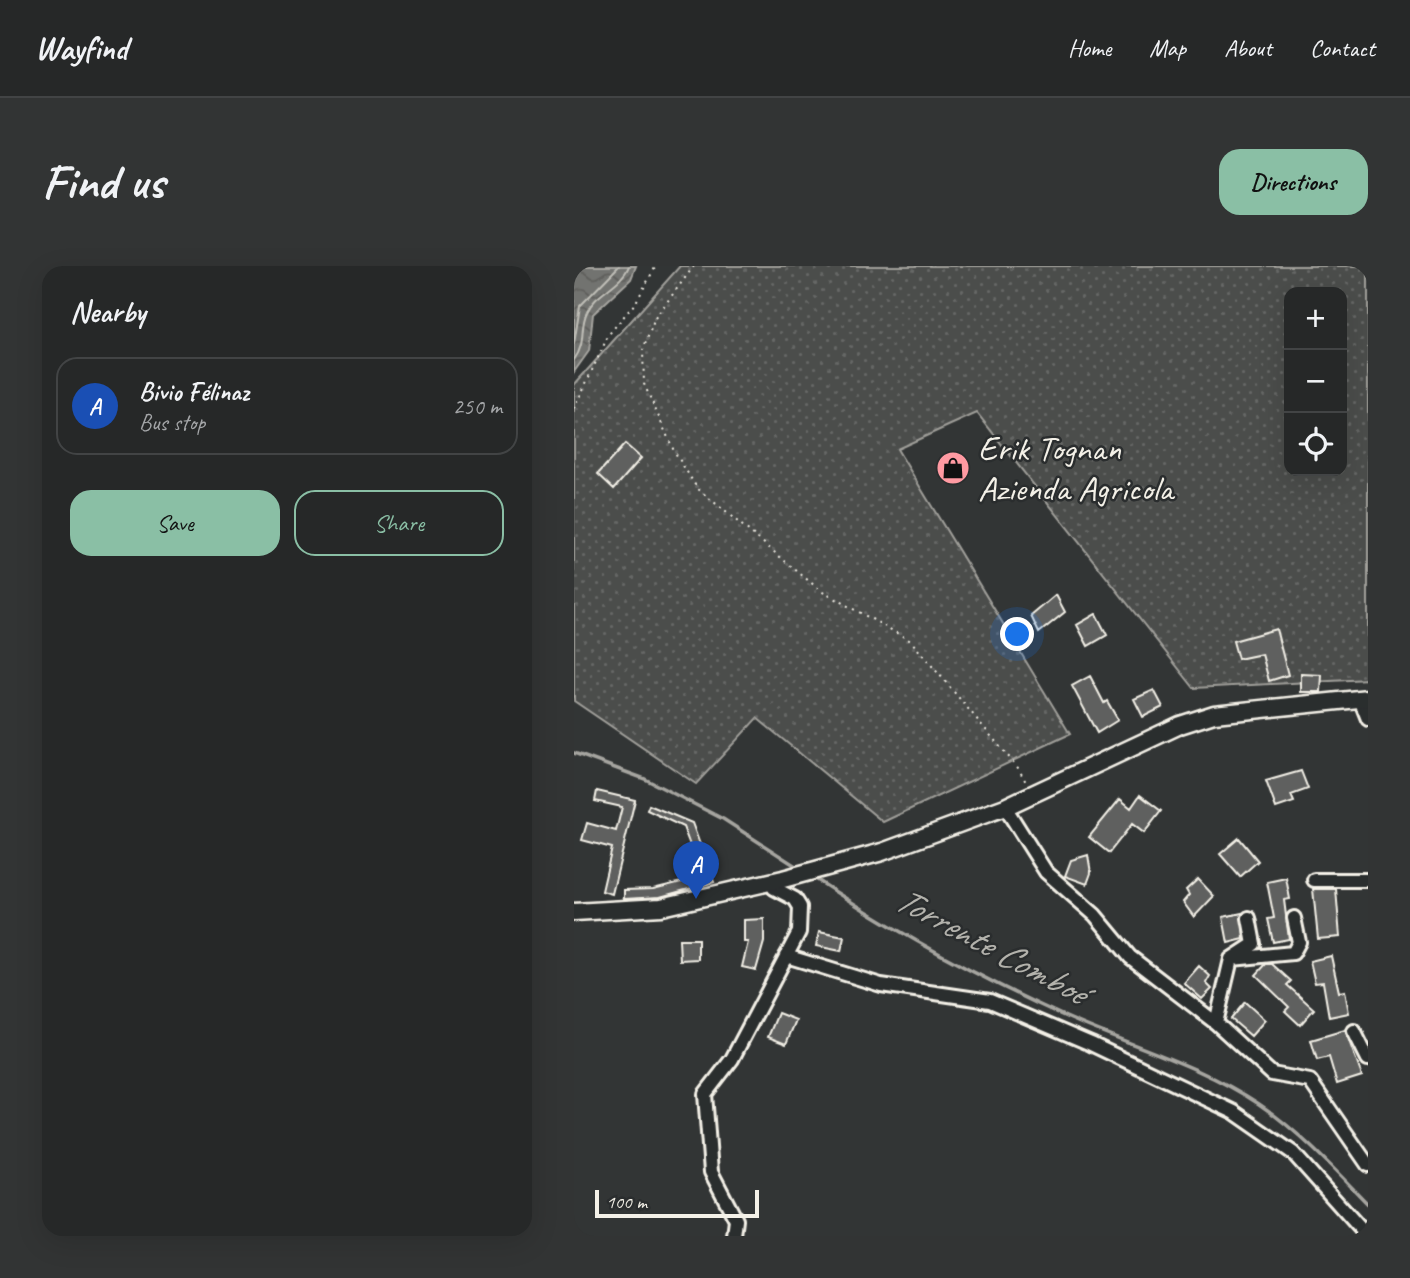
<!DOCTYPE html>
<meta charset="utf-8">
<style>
body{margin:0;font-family:Caveat,sans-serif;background:#323434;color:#f1f3f6}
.controls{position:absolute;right:21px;top:21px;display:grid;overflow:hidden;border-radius:14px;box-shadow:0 7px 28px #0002}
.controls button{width:63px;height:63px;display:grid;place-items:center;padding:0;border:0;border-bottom:2px solid #424445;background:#262828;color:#f1f3f6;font:35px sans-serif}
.scale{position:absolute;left:21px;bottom:18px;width:164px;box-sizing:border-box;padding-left:7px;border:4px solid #f4f1e8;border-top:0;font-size:19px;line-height:24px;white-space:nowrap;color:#f4f1e8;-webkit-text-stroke:5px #2a2d2e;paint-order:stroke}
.you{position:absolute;left:444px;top:369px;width:24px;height:24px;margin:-18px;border:5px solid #fff;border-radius:50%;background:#1a73e8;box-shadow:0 0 0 10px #1a73e833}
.badge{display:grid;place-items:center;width:46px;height:46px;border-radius:50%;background:#8abfa5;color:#fff;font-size:23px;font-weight:700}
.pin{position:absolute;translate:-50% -58px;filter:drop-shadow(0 2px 4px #0008)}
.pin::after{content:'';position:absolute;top:37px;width:24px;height:21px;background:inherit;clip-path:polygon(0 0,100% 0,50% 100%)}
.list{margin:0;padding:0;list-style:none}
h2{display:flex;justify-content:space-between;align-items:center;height:91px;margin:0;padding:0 28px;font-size:30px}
h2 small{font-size:23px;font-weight:400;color:#a4a6a8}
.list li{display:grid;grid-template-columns:46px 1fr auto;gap:21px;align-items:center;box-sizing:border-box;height:98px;margin:0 14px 14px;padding:0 14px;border:2px solid #424445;border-radius:21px}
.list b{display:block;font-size:26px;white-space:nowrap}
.list p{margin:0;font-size:23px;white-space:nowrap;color:#a4a6a8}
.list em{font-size:23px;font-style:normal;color:#a4a6a8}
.actions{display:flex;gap:14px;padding:21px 28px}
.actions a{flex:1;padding:16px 0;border:2px solid #8abfa5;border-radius:21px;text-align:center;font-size:24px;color:#8abfa5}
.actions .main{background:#8abfa5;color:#111}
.icon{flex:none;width:38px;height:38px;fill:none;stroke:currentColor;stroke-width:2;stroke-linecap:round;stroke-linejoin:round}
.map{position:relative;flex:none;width:794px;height:970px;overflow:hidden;border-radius:21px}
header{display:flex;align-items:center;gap:42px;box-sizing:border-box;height:98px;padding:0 35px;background:#262828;border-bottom:2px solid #424445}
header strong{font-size:33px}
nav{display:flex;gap:38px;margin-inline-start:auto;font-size:24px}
.intro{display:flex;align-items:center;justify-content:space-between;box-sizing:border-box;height:168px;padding:0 42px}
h1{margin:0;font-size:49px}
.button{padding:18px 32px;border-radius:21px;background:#8abfa5;color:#111;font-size:24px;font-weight:700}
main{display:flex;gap:42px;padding:0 42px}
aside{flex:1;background:#262828;border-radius:21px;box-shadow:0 7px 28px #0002}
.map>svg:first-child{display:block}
.grass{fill:url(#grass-dots);stroke:#a09f9a;stroke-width:2;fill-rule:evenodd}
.water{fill:url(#water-waves);stroke:#a6a5a0;stroke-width:2}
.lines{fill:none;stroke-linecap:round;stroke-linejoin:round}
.shore{stroke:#c0bfb8;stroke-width:2}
.stream{stroke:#a6a5a0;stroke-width:3.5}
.building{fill:#5f605f;stroke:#f4f1e8;stroke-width:2}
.minor-casing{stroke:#f4f1e8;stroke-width:18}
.major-casing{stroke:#f4f1e8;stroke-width:21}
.path{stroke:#f4f1e8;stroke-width:2;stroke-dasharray:2 5;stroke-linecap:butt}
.minor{stroke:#2a2d2e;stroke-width:12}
.major{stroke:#2a2d2e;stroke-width:16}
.labels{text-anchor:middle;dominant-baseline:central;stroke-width:5;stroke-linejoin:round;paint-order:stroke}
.poi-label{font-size:35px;fill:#f4f1e8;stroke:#2a2d2e;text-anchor:start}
.water-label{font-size:37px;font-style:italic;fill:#b3b2ac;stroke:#2a2d2e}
</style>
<header>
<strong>Wayfind</strong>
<nav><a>Home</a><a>Map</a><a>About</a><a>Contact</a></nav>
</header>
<div class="intro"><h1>Find us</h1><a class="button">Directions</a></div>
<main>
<aside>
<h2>Nearby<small></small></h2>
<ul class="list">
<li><span class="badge" style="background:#1a4fb4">A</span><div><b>Bivio Félinaz</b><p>Bus stop</p></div><em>250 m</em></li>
</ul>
<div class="actions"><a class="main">Save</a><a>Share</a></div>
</aside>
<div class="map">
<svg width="794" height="970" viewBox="0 0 794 970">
<defs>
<pattern id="grass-dots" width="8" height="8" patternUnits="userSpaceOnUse" patternTransform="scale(1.75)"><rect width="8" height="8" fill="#4b4d4c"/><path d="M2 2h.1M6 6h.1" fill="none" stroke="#666766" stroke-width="1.8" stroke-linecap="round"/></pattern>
<pattern id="water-waves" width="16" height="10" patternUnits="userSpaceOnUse" patternTransform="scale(1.75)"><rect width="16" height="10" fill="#727370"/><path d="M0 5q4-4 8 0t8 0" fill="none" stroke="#5e5e5b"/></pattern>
</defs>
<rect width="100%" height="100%" fill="#323535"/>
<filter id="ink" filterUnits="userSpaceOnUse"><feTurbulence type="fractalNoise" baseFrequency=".0143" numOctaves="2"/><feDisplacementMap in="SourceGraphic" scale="14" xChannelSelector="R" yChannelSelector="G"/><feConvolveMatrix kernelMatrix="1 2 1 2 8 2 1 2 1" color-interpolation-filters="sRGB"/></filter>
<g filter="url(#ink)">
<path class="grass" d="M106 0H794V413L620 422 403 147 323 183 496 468 309 556 183 452 122 518 0 435V119ZM715 26H768V205H715Z"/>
<path class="water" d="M0 0H62L57 13 19 48 15 85 0 106Z"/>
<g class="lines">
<path class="shore" d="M0 78 6 40 45 0
M0 94C13 76 5 62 13 46 21 27 47 20 55 0"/>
<path class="stream" d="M0 487 71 513 149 553 228 604
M237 610C320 665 401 710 492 751 557 780 625 798 685 838 725 865 761 904 794 938"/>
</g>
<path class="building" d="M51 178 67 192 40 223 24 208Z
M482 329 491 346 465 367 457 350Z
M522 348 533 369 514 380 503 359Z
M702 363 714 409 695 415 688 388 664 393 659 375Z
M727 408 748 409 747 426H727Z
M516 410 530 437 533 435 544 454 523 467 498 420Z
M580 424 589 441 569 451 560 433Z
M727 505 734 523 717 529 720 536 702 542 692 515Z
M23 525 61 534 38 628 28 625 38 582 8 574 13 557 42 565 48 541 21 535Z
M566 529 587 545 570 567 558 558 535 587 515 571 546 533 557 542Z
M75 539 118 557 140 616 86 631 50 633V624L79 623 128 611 109 561 73 544Z
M665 572 684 595 666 611 646 588Z
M514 589 517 607 513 618 491 610 497 594Z
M712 612 716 633 710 634 715 673 699 676 694 653 700 652 693 616Z
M624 613 640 630 620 651 609 636 615 629 612 624Z
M739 623H762L766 671 744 673Z
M668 647 670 673 654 677 649 651Z
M190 653V676L182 704 168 701 174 676H170V654Z
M245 666 270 671 267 685 242 680Z
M105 673H124V693L106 694Z
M757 690 765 726 771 725 775 747 755 751 749 716 741 717 736 695Z
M692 698H698L717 715 713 719 740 743 726 759 711 745 715 741 682 709Z
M625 700 636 710 632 717 638 723 628 733 610 717Z
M671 736 691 754 677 770 657 753Z
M204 747 222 754 212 778 194 771Z
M771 764 788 810 763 818 755 791 743 794 737 774Z"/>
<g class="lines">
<defs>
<path id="minor" d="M786 433 794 453
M431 541 472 606 521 649 556 691 642 757 698 808 736 815 794 899
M740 614H794
M212 690 307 719 416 735 517 778 660 846 719 887 793 970
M658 693 719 687 725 676 720 652
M642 757 657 693 680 678 675 652
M780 765 794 793
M160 970 162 954 137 906 131 828 158 793 225 666 226 641 221 633 200 622 197 616"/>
<path id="major" d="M0 646 87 641 209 613 308 586 431 541 606 459 640 448 794 432"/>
</defs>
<use href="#minor" class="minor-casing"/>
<use href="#major" class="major-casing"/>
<path class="path" d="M120 0 81 52 69 84 70 118 100 185 123 222 247 325 337 375 444 502 452 516
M0 143 35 68 62 36 82 0"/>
<use href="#minor" class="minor"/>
<use href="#major" class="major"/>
</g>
</g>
<defs>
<symbol id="shop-disc" viewBox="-11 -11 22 22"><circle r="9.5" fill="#ff9aa2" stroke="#2a2d2e"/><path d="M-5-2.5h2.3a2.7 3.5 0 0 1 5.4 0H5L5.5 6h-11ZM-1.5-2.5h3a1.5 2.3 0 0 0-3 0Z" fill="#111"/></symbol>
</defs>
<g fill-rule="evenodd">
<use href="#shop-disc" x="360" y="183" width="38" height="38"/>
</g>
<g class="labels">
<g class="poi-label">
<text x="404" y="182">Erik Tognan<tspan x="404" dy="40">Azienda Agricola</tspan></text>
</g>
<g class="water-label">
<text transform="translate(417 679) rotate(28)">Torrente Comboé</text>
</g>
</g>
</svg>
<div class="controls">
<button>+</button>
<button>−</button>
<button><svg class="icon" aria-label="locate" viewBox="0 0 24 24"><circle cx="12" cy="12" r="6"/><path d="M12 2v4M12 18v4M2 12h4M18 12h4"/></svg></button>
</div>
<div class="scale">100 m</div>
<div class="you"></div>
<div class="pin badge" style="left:122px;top:633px;background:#1a4fb4">A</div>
</div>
</main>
